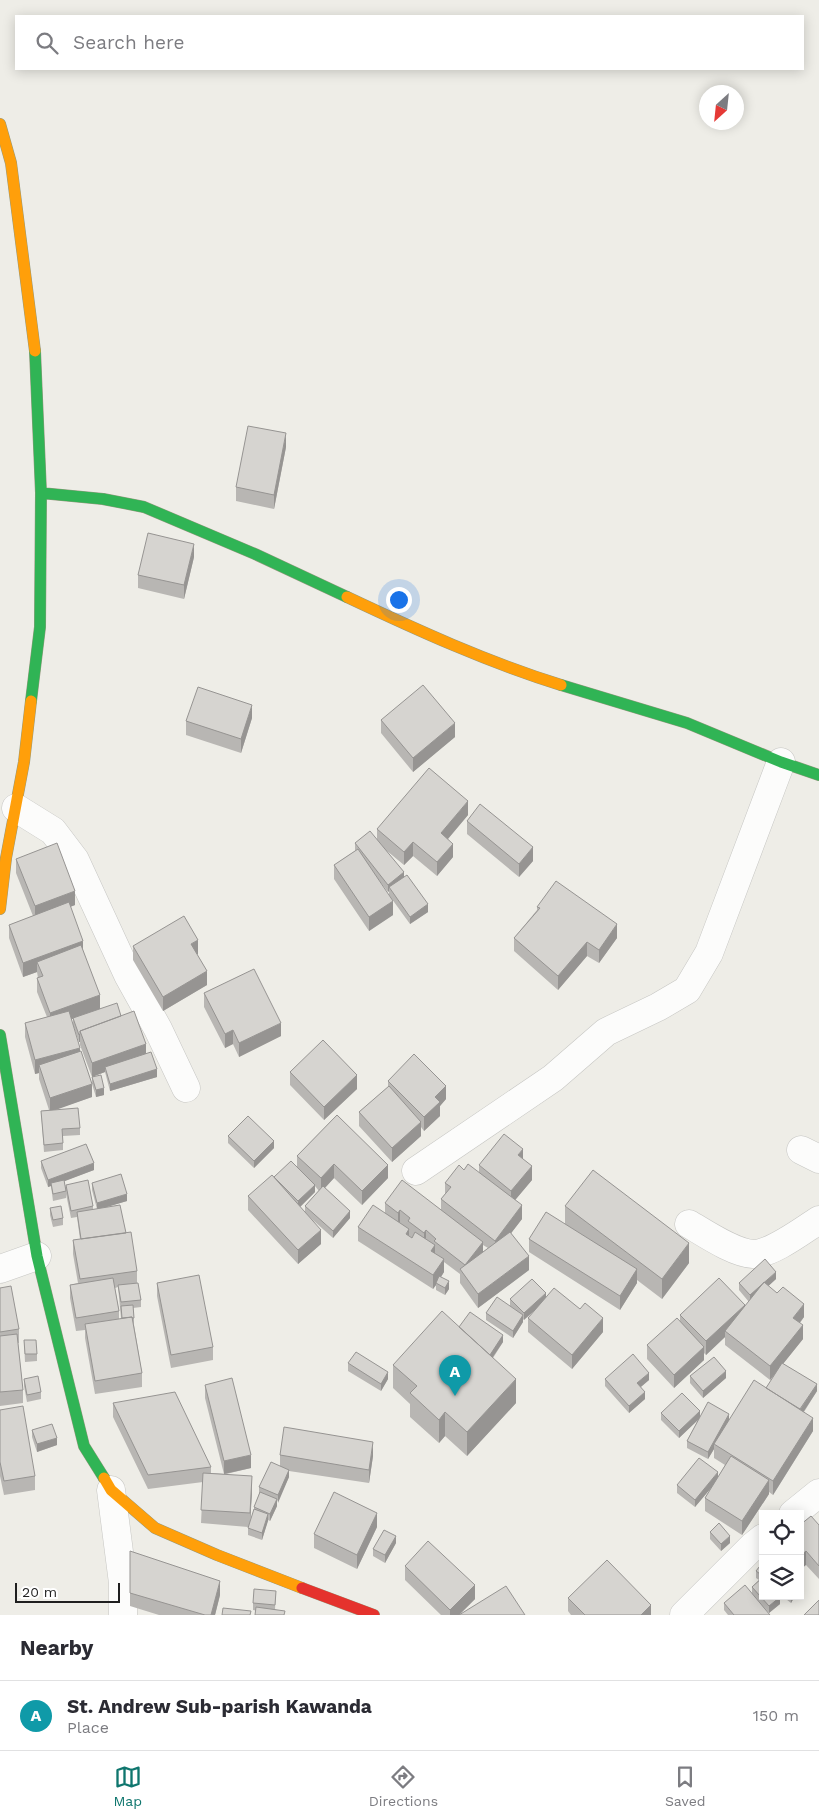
<!DOCTYPE html>
<style>
body{margin:0;font-family:"Work Sans",sans-serif;background:#f7f7f7;color:#2b2b33}
.controls{position:absolute;right:15px;bottom:15px;display:grid;overflow:hidden;border-radius:0px;box-shadow:0 2px 12px #0003}
.controls button{width:45px;height:45px;display:grid;place-items:center;padding:0;border:0;border-bottom:1px solid #e1e1e2;background:#fff;color:#2b2b33;font:25px sans-serif}
.compass{position:absolute;left:699px;top:85px;width:45px;height:45px;border-radius:50%;background:#fff;box-shadow:0 2px 12px #0003;rotate:207deg}
.scale{position:absolute;left:15px;bottom:12px;width:105px;box-sizing:border-box;padding-left:5px;border:2px solid #1f1f1f;border-top:0;font-size:14px;line-height:18px;white-space:nowrap;color:#1f1f1f;-webkit-text-stroke:4px #fff;paint-order:stroke}
.you{position:absolute;left:398px;top:599px;width:18px;height:18px;margin:-12px;border:4px solid #fff;border-radius:50%;background:#1a73e8;box-shadow:0 0 0 8px #1a73e833}
.badge{display:grid;place-items:center;width:32px;height:32px;border-radius:50%;background:#0f766e;color:#fff;font-size:16px;font-weight:700}
.pin{position:absolute;translate:-50% -41px;filter:drop-shadow(0 1px 2px #0008)}
.pin::after{content:'';position:absolute;top:26px;width:18px;height:15px;background:inherit;clip-path:polygon(0 0,100% 0,50% 100%)}
.list{margin:0;padding:0;list-style:none}
h2{display:flex;justify-content:space-between;align-items:center;height:65px;margin:0;padding:0 20px;font-size:21px}
h2 small{font-size:16px;font-weight:400;color:#7c7c81}
.list li{display:grid;grid-template-columns:32px 1fr auto;gap:15px;align-items:center;box-sizing:border-box;height:70px;padding:0 20px;border-top:1px solid #e1e1e2}
.list b{display:block;font-size:19px;white-space:nowrap}
.list p{margin:0;font-size:16px;white-space:nowrap;color:#7c7c81}
.list em{font-size:16px;font-style:normal;color:#7c7c81}
.icon{flex:none;width:28px;height:28px;fill:none;stroke:currentColor;stroke-width:2;stroke-linecap:round;stroke-linejoin:round}
.map{position:relative;flex:none;width:819px;height:1615px;overflow:hidden}
.search{position:absolute;background:#fff;box-shadow:0 2px 12px #0003;left:15px;right:15px;top:15px;height:55px;display:flex;align-items:center;gap:12px;box-sizing:border-box;padding:0 18px;border-radius:0px;color:#7c7c81;font-size:19px}
.sheet{height:135px;background:#fff}
nav{display:flex;justify-content:space-around;align-items:center;box-sizing:border-box;height:70px;border-top:1px solid #e1e1e2;background:#fff;font-size:14px;color:#7c7c81}
nav a{display:grid;justify-items:center;gap:2px}
nav .on{color:#0f766e}
.map>svg:first-child{display:block}
.lines{fill:none;stroke-linecap:round;stroke-linejoin:round}
.street-casing{stroke:#c6c6c3;stroke-width:29}
.fast-casing{stroke:#94997e;stroke-width:12}
.slow-casing{stroke:#94997e;stroke-width:12}
.jam-casing{stroke:#94997e;stroke-width:12}
.street{stroke:#fcfcfb;stroke-width:28}
.fast{stroke:#30b455;stroke-width:11}
.slow{stroke:#ff9f0a;stroke-width:11}
.jam{stroke:#e5322d;stroke-width:11}
.wall{fill:#b8b6b3;fill-rule:evenodd}
.shaded-wall{fill:#969492}
.building{fill:#d6d4d0;stroke:#969492}
</style>
<div class="map">
<svg width="819" height="1615" viewBox="0 0 819 1615">
<rect width="100%" height="100%" fill="#eeede7"/>
<g class="lines">
<defs>
<path id="street" d="M16 808 53 831 75 860 128 975 158 1029 186 1088
M801 1150 819 1159
M416 1171 553 1078 606 1032 658 1007 687 990 709 953 781 762
M689 1224C706 1234 734 1253 753 1254 772 1254 803 1230 819 1220
M0 1269 37 1256
M111 1490 123 1583V1615
M793 1514 819 1493
M684 1615 753 1546 763 1538"/>
<path id="fast" d="M41 493 103 499 144 507 255 554 347 597
M561 685 687 723 781 762 819 775
M31 701 40 627 41 493 35 351
M0 1035 37 1256 84 1446 104 1478"/>
<path id="slow" d="M0 124 11 163 35 351
M347 597C417 630 487 662 561 685
M0 909 6 858 24 762 31 701
M104 1478 111 1490 155 1528 217 1555 302 1588"/>
<path id="jam" d="M302 1588 374 1615"/>
</defs>
<use href="#street" class="street-casing"/>
<use href="#fast" class="fast-casing"/>
<use href="#slow" class="slow-casing"/>
<use href="#jam" class="jam-casing"/>
<use href="#street" class="street"/>
<use href="#fast" class="fast"/>
<use href="#slow" class="slow"/>
<use href="#jam" class="jam"/>
</g>
<path class="wall" d="M286 447 274 509 236 501V487Z
M194 557 184 599 138 588V575Z
M252 718 241 753 186 735V721Z
M381 720 455 737 413 772 381 733Z
M468 815 448 839 453 857 437 876 413 856 404 865 387 851 428 912 410 924 389 895V891L388 892 378 879 393 915 369 931 334 879V865L355 851V843L377 839V829Z
M467 821 533 861 519 877 467 834Z
M16 859 75 905 70 907 100 1009 121 1016 146 1054 157 1077 110 1091 105 1072 94 1076 104 1095 96 1097 92 1084V1077L80 1045V1042H79L73 1025V1019H71L92 1097 56 1109 80 1128V1135L63 1136V1150L44 1152 41 1111 49 1110 39 1079V1073L35 1074 25 1037V1023L47 1017 37 992V978H38L37 972 23 977 9 938V925L33 916 16 873Z
M537 907 617 938 599 963 587 956 558 990 514 951V938L537 910Z
M133 946 198 954H197L207 985 163 1011 133 960Z
M204 993 281 1036 239 1057 233 1044 225 1048 204 1007Z
M290 1072 357 1089 324 1120 290 1085Z
M388 1081 446 1099 440 1106V1116L424 1131 421 1127V1136L392 1162 359 1126V1112L388 1087Z
M337 1115 388 1178 362 1205 334 1178 325 1188 350 1218 333 1238 306 1214 321 1244 298 1264 248 1210V1196L274 1178 297 1168V1156ZM315 1186 319 1191 305 1206V1213L300 1207 315 1192Z
M228 1136 274 1148 254 1168 228 1143Z
M523 1159 532 1180 515 1200 522 1219 511 1233 529 1270 478 1308 460 1283V1274L444 1262V1272L441 1277 449 1289 445 1295 436 1290V1285L433 1289 358 1241V1227L385 1213V1203L441 1210V1199L445 1194V1183L464 1170 479 1172V1165ZM483 1245 488 1248 483 1252Z
M41 1161 94 1170 64 1181 66 1189V1185L93 1206V1209H97L92 1190V1183L127 1201 106 1207 126 1233 137 1271V1283L141 1300V1307L133 1308 134 1318V1325L142 1373V1387L95 1394 85 1338V1330L76 1331 70 1298V1285L78 1283 73 1254V1240L80 1239 77 1217 71 1218 66 1194V1198L53 1201 51 1186 48 1187 41 1168ZM118 1287 121 1318 119 1319V1311L115 1288Z
M565 1206 689 1263 662 1299 637 1280V1283L620 1310 529 1252V1239L565 1224Z
M50 1208 63 1218V1225L53 1227 50 1215Z
M776 1279 768 1286 804 1317 800 1323 803 1339 783 1364 817 1391 804 1412 813 1431 773 1495 769 1492V1494L742 1535 705 1511V1498L712 1486 695 1507 677 1493V1485L718 1477 725 1465 714 1458V1449L708 1459 687 1448V1441L698 1420 679 1438 661 1420V1413L729 1420 766 1388 774 1376 770 1380 725 1345V1337L706 1355 704 1353V1360L674 1388 647 1359V1345L680 1321V1315L745 1307 749 1302 739 1290V1283Z
M157 1283 213 1347V1360L171 1368 157 1296Z
M0 1288 19 1329V1343H18L23 1390V1403L0 1406Z
M546 1298 603 1332 572 1369 528 1332V1318L536 1309 523 1320V1322L513 1338 486 1320V1313L510 1306V1299Z
M459 1327 503 1342 493 1358 516 1403 467 1456 445 1436 439 1443 410 1417V1404L393 1388V1365Z
M24 1340 37 1354V1361L25 1362Z
M348 1363 388 1379 381 1391 348 1371Z
M690 1376 726 1378 703 1398 690 1383Z
M24 1379 41 1392V1399L27 1402 24 1386Z
M605 1379 649 1380 641 1387 645 1399 629 1413 605 1386Z
M205 1385 251 1468 226 1474 252 1490 250 1522 254 1511V1507L259 1494V1487L280 1466V1455L373 1456 369 1483 289 1471V1477L277 1502V1506L270 1521 268 1520 262 1540 248 1535V1527L201 1523 203 1482 148 1489 113 1417V1403L211 1467V1473L224 1474 205 1398Z
M0 1410 35 1476V1490L4 1495 0 1476Z
M32 1430 57 1445 37 1452 32 1437Z
M800 1525H819V1579L806 1565Z
M377 1527 357 1569 314 1548V1534Z
M710 1532 730 1543 721 1551 710 1539Z
M396 1543 385 1563 373 1556V1549Z
M130 1551 220 1595 215 1615H159L130 1606Z
M763 1562V1596L780 1604 769 1613 762 1605 770 1615H728L724 1610V1603L752 1593V1587L759 1580 756 1578V1571Z
M405 1566 475 1599 459 1615H441L405 1580Z
M276 1591 275 1609 285 1615 253 1610V1603Z
M782 1596H795L791 1603Z
M568 1598 651 1615H571L568 1611Z"/>
<path class="shaded-wall" d="M286 433V447L274 509V495Z
M194 544V557L184 599V585Z
M252 705V718L241 753V739Z
M455 723V737L413 772V758Z
M468 801V815L441 847V833Z
M413 842V856L404 865V852Z
M453 844V857L437 876V862Z
M533 847V861L519 877V864Z
M404 872V879L389 887V891L388 892V885Z
M75 891V905L35 920V906Z
M393 901V915L369 931V917Z
M428 904V912L410 924V917Z
M617 924V938L599 963V950Z
M198 940V954L191 958V944Z
M83 941V955L37 962V972L23 977V963Z
M587 942V956L558 990V976Z
M207 971V985L163 1011V997Z
M100 995V1009L50 1027V1013Z
M281 1023V1036L239 1057V1043Z
M233 1030V1044L225 1048V1034Z
M80 1034V1042H79V1035Z
M146 1044V1058L105 1067V1072L92 1077V1063Z
M80 1048V1062L39 1065V1073L35 1074V1060Z
M157 1069V1077L110 1091V1084Z
M357 1075V1089L324 1120V1107Z
M92 1084V1097L50 1112V1098Z
M446 1086V1099L440 1106V1116L424 1131V1117L435 1097Z
M104 1088V1095L96 1097V1090Z
M421 1122V1136L392 1162V1148Z
M274 1141V1148L254 1168V1161Z
M523 1149V1163L518 1155Z
M94 1163V1170L52 1186 51 1183V1186L48 1187V1180Z
M334 1164V1178L321 1192V1178Z
M388 1165V1178L362 1205V1191Z
M532 1166V1180L511 1205V1191Z
M315 1185V1192L298 1209V1201Z
M127 1194V1201L97 1210V1203Z
M522 1205V1219L495 1254V1241Z
M400 1210V1224L398 1227V1213Z
M350 1211V1218L333 1238V1231Z
M409 1229V1242L406 1234Z
M321 1230V1244L298 1264V1250Z
M426 1230V1244L424 1246V1233Z
M483 1242V1256L465 1265Z
M689 1243V1263L662 1299V1279Z
M435 1245V1259L431 1251Z
M529 1256V1270L478 1308V1294Z
M444 1259V1272L437 1283H436V1285L433 1289V1275Z
M637 1269V1283L620 1310V1296Z
M776 1272V1279L750 1303V1295Z
M449 1281V1289L445 1295V1288Z
M546 1293V1300L524 1320V1313Z
M804 1304V1317L793 1331V1318Z
M745 1305V1318L725 1331V1337L706 1355V1341Z
M523 1315V1322L513 1338V1331Z
M603 1318V1332L572 1369V1355Z
M803 1325V1339L770 1380V1366Z
M503 1335V1342L488 1364V1357Z
M704 1347V1360L674 1388V1375Z
M726 1371V1378L703 1398V1391Z
M388 1372V1379L381 1391V1384Z
M649 1373V1380L637 1390V1383Z
M516 1379V1403L467 1456V1432Z
M817 1384V1391L800 1417V1410Z
M645 1392V1399L629 1413V1406Z
M700 1411V1418L679 1438V1431Z
M445 1412V1436L439 1443V1420Z
M729 1414V1421L714 1444V1449L708 1459V1452Z
M813 1418V1431L773 1495V1481Z
M57 1438V1445L37 1452V1444Z
M373 1442V1456L369 1483V1470Z
M251 1455V1468L224 1474V1461Z
M289 1470V1477L278 1503V1495Z
M718 1472V1480L695 1507V1500Z
M252 1476V1490L250 1527V1513Z
M769 1480V1494L742 1535V1521Z
M277 1499V1506L270 1521V1514Z
M377 1513V1527L357 1569V1555Z
M268 1514V1521L262 1540V1533Z
M396 1536V1543L385 1563V1555Z
M730 1536V1543L721 1551V1544Z
M806 1551V1565L800 1570V1556Z
M803 1578V1586L800 1589V1582Z
M220 1581V1595L215 1615H211Z
M475 1585V1599L459 1615H450V1610Z
M791 1596H795L791 1603Z
M780 1597V1604L769 1613V1606Z
M651 1605V1615H641Z"/>
<path class="building" d="M248 426 286 433 274 495 236 487Z
M148 533 194 544 184 585 138 575Z
M423 685 455 723 413 758 381 720Z
M198 687 252 705 241 739 186 721Z
M429 768 468 801 441 833 453 844 437 862 413 842 404 852 377 829Z
M480 804 533 847 519 864 467 821Z
M370 831 404 872 388 885 355 843Z
M57 843 75 891 35 906 16 859Z
M358 849 393 901 369 917 334 865Z
M407 875 428 904 410 917 389 887Z
M556 881 617 924 599 950 587 942 558 976 514 938 540 908 537 907Z
M69 902 83 941 23 963 9 925Z
M184 916 198 940 191 944 207 971 163 997 133 946Z
M81 945 100 995 50 1013 37 978 43 976 37 962Z
M254 969 281 1023 239 1043 233 1030 225 1034 204 993Z
M117 1003 121 1016 80 1031V1034L79 1035 73 1018Z
M69 1011 80 1048 35 1060 25 1023Z
M134 1011 146 1044 92 1063 80 1031Z
M323 1040 357 1075 324 1107 290 1072Z
M81 1051 92 1084 50 1098 39 1065Z
M151 1052 157 1069 110 1084 105 1067Z
M414 1054 446 1086 435 1097 440 1102 424 1117 388 1081Z
M101 1075 104 1088 96 1090 92 1077Z
M389 1086 421 1122 392 1148 359 1112Z
M78 1108 80 1128 62 1129 63 1143 44 1145 41 1111Z
M337 1115 388 1165 362 1191 334 1164 321 1178 297 1156Z
M248 1116 274 1141 254 1161 228 1136Z
M504 1134 523 1149 518 1155 532 1166 511 1191 479 1165Z
M86 1144 94 1163 48 1180 41 1161Z
M291 1161 315 1185 298 1201 274 1177Z
M468 1164 522 1205 495 1241 441 1199 451 1187 445 1183 459 1165 464 1170Z
M593 1170 689 1243 662 1279 565 1206Z
M121 1174 127 1194 97 1203 92 1183Z
M272 1175 321 1230 298 1250 248 1196Z
M64 1180 66 1191 53 1194 51 1183Z
M88 1180 93 1206 71 1211 66 1185Z
M402 1180 483 1242 465 1265 434 1241 436 1239 426 1230 424 1233 408 1221 410 1218 400 1210 398 1213 385 1203Z
M323 1186 350 1211 333 1231 305 1206Z
M120 1205 126 1233 81 1239 77 1212Z
M373 1205 409 1229 406 1234 412 1238 415 1232 435 1245 431 1251 444 1259 433 1275 358 1227Z
M61 1206 63 1218 53 1220 50 1208Z
M546 1212 637 1269 620 1296 529 1239Z
M131 1232 137 1271 80 1279 73 1240Z
M510 1232 529 1256 478 1294 460 1269Z
M765 1259 776 1272 750 1295 739 1283Z
M199 1275 213 1347 171 1355 157 1283Z
M439 1276 449 1281 445 1288 436 1283Z
M113 1278 119 1311 76 1318 70 1285Z
M719 1278 745 1305 706 1341 680 1315Z
M532 1279 546 1293 524 1313 510 1299Z
M764 1282 777 1293 783 1287 804 1304 793 1318 803 1325 770 1366 725 1331Z
M138 1283 141 1300 121 1302 118 1285Z
M11 1286 19 1329 0 1332V1288Z
M554 1288 580 1309 585 1303 603 1318 572 1355 528 1318Z
M497 1297 523 1315 513 1331 486 1313Z
M133 1305 134 1318H132V1317L122 1318 121 1306Z
M442 1311 516 1379 467 1432 445 1412 439 1420 410 1393 417 1386 393 1365Z
M470 1312 503 1335 490 1355 459 1327Z
M132 1317 142 1373 95 1381 85 1324Z
M677 1318 704 1347 674 1375 647 1345Z
M17 1334 23 1390 0 1392V1336Z
M24 1340H36L37 1354H25Z
M356 1352 388 1372 381 1384 348 1363Z
M633 1354 649 1373 637 1383 645 1392 629 1406 605 1379Z
M714 1357 726 1371 703 1391 690 1376Z
M782 1363 817 1384 800 1409 766 1388Z
M38 1376 41 1392 27 1395 24 1379Z
M232 1378 251 1455 224 1461 205 1385Z
M754 1380 813 1418 773 1481 714 1444Z
M175 1392 211 1467 148 1475 113 1403Z
M682 1393 700 1411 679 1431 661 1413Z
M708 1402 729 1414 708 1452 687 1441Z
M23 1406 35 1476 4 1481 0 1462V1410Z
M52 1424 57 1438 37 1444 32 1430Z
M284 1427 373 1442 369 1470 280 1455Z
M731 1456 769 1480 742 1521 705 1498Z
M699 1458 718 1472 695 1500 677 1485Z
M271 1462 289 1470 278 1495 259 1487Z
M203 1473 252 1476 250 1513 201 1510Z
M260 1492 277 1499 270 1514 254 1507Z
M334 1492 377 1513 357 1555 314 1534Z
M254 1509 268 1514 262 1533 248 1528Z
M811 1516 819 1525V1566L806 1551 800 1556V1525Z
M719 1523 730 1536 721 1544 710 1532Z
M384 1530 396 1536 385 1555 373 1549Z
M428 1541 475 1585 450 1610 405 1566Z
M130 1551 220 1581 211 1615H205L130 1593Z
M607 1560 651 1605 641 1615H585L568 1598Z
M763 1562V1576L756 1571Z
M800 1576 803 1578 800 1582Z
M763 1577V1596L780 1597 769 1606 752 1587Z
M745 1585 770 1615H734L724 1603Z
M506 1586 525 1615H459Z
M254 1589 276 1591 275 1605 253 1603Z
M819 1600V1615H804Z
M256 1607 285 1611 284 1615H255Z
M223 1608 251 1611 250 1615H222Z"/>
</svg>
<div class="controls">
<button><svg class="icon" aria-label="locate" viewBox="0 0 24 24"><circle cx="12" cy="12" r="6"/><path d="M12 2v4M12 18v4M2 12h4M18 12h4"/></svg></button>
<button><svg class="icon" aria-label="layers" viewBox="0 0 24 24"><path d="M12 4l9 5-9 5-9-5zM3 14l9 5 9-5"/></svg></button>
</div>
<svg class="compass" viewBox="-18 -18 36 36"><path d="M0-13l5 13h-10z" fill="#e53935"/><path d="M0 13l5-13h-10z" fill="#7c7c81"/></svg>
<div class="scale">20 m</div>
<div class="you"></div>
<div class="pin badge" style="left:455px;top:1396px;background:#0f9aa8">A</div>
<div class="search"><svg class="icon" aria-label="search" viewBox="0 0 24 24"><circle cx="10" cy="10" r="6"/><path d="M15 15l6 6"/></svg>Search here</div>
</div>
<section class="sheet">
<h2>Nearby<small></small></h2>
<ul class="list">
<li><span class="badge" style="background:#0f9aa8">A</span><div><b>St. Andrew Sub-parish Kawanda</b><p>Place</p></div><em>150 m</em></li>
</ul>
</section>
<nav>
<a class="on"><svg class="icon" aria-label="map" viewBox="0 0 24 24"><path d="M3 6l6-2 6 2 6-2v14l-6 2-6-2-6 2zM9 4v14M15 6v14"/></svg>Map</a>
<a><svg class="icon" aria-label="directions" viewBox="0 0 24 24"><path d="M12 3l9 9-9 9-9-9zM9 14v-3h6M13 9l2 2-2 2"/></svg>Directions</a>
<a><svg class="icon" aria-label="saved" viewBox="0 0 24 24"><path d="M7 4h10v16l-5-4-5 4z"/></svg>Saved</a>
</nav>
